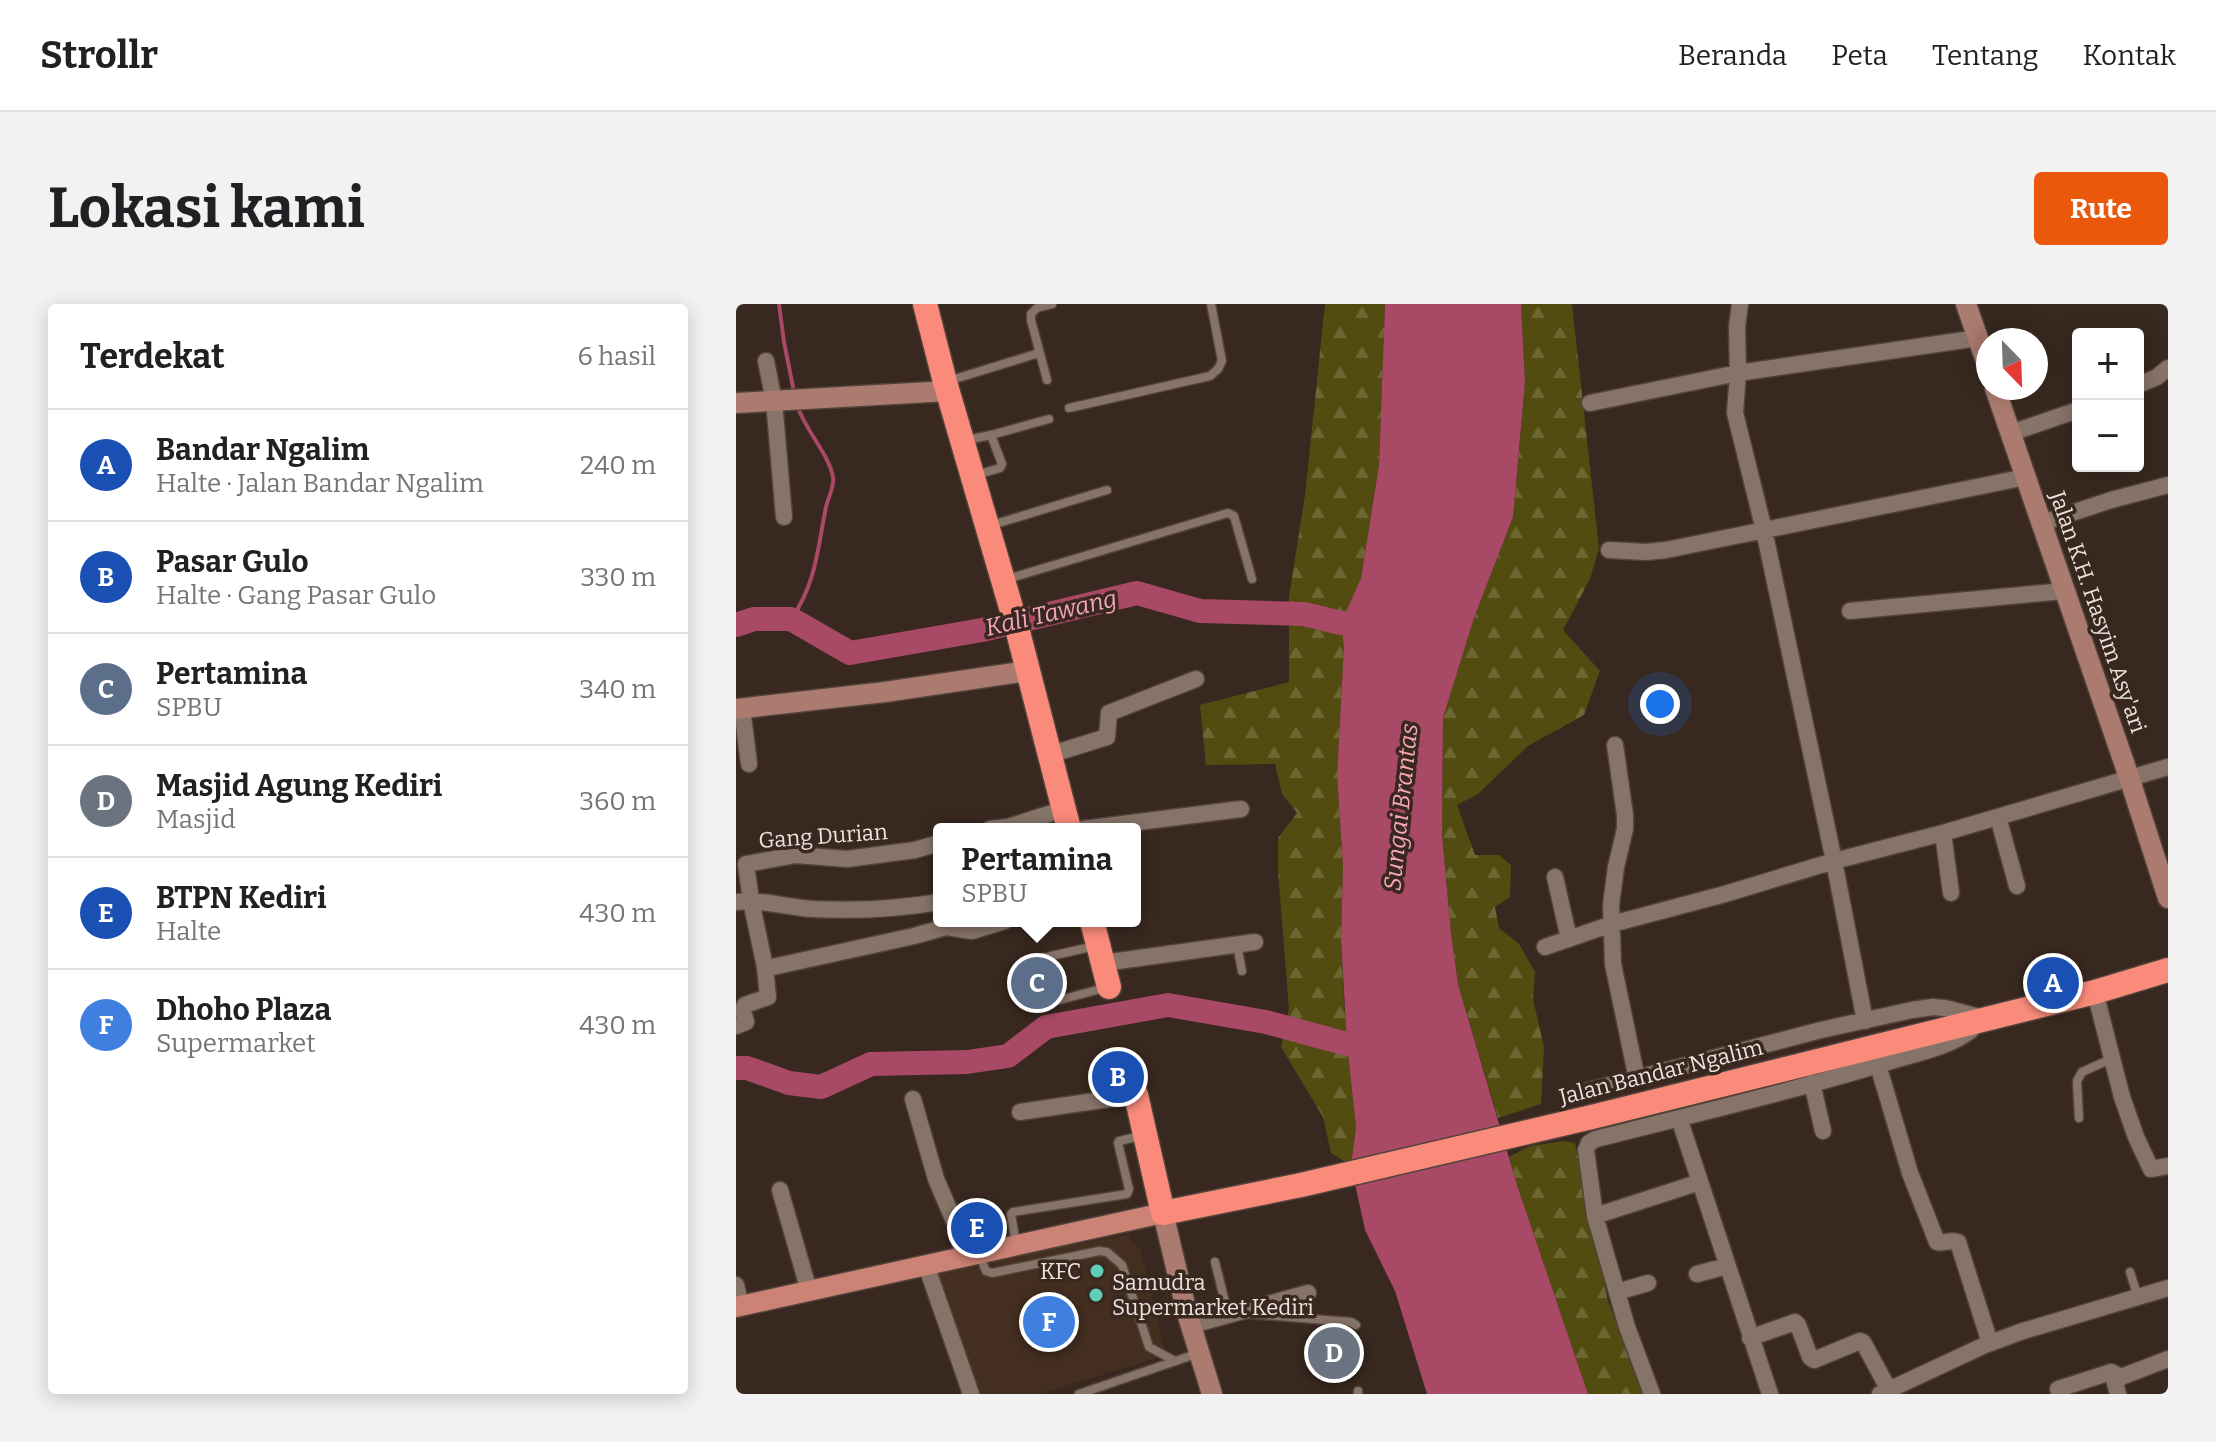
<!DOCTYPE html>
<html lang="id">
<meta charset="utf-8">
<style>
body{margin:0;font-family:Bitter,serif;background:#f2f2f2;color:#202124}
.controls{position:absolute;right:24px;top:24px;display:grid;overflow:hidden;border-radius:8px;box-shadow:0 4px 20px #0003}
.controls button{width:72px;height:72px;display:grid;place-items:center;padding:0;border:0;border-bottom:2px solid #e0e0e0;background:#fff;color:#202124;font:40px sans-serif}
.compass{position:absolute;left:1240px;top:24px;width:72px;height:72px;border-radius:50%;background:#fff;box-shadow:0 4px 20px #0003;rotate:157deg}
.you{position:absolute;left:924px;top:400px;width:28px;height:28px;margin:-20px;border:6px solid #fff;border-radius:50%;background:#1a73e8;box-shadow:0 0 0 12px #1a73e833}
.badge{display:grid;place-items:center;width:52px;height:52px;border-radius:50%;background:#ea580c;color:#fff;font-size:26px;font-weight:700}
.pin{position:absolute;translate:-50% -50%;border:4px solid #fff;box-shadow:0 2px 8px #0006}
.popup{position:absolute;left:197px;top:519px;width:208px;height:104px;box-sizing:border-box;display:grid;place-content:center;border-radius:8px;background:#fff;filter:drop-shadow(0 2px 6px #0005);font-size:26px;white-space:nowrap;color:#757577}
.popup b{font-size:30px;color:#202124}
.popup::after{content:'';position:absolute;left:50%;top:100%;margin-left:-16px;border:16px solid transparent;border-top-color:#fff}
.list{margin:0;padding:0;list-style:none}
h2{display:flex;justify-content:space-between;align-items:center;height:104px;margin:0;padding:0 32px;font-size:34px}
h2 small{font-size:26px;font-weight:400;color:#757577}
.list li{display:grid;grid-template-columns:52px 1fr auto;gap:24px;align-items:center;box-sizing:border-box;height:112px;padding:0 32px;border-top:2px solid #e0e0e0}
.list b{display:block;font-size:30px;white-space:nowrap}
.list p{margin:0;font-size:26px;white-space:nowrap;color:#757577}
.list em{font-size:26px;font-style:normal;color:#757577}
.map{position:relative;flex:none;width:1432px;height:1090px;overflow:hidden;border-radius:8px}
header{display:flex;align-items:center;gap:48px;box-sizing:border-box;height:112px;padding:0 40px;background:#fff;border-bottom:2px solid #e0e0e0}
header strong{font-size:38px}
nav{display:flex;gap:44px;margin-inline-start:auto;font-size:28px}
.intro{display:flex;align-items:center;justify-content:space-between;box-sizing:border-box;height:192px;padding:0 48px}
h1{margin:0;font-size:56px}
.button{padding:20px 36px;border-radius:8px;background:#ea580c;color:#fff;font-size:28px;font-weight:700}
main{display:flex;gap:48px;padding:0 48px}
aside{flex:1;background:#fff;border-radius:8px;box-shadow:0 4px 20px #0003}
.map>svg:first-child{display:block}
.built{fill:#432e20}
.forest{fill:url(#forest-firs)}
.water{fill:#a84965}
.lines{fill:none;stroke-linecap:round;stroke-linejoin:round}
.stream{stroke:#a84965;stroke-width:4}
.river{stroke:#a84965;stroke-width:24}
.lane-casing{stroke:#51433b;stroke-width:11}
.street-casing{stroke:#51433b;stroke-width:19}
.secondary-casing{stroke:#51433b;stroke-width:23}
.primary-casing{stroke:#51433b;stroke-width:23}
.highway-casing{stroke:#51433b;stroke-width:27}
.lane{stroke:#877469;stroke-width:8}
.street{stroke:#877469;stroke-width:16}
.secondary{stroke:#aa7b6e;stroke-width:20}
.primary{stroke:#cc8274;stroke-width:20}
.highway{stroke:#fa8b7b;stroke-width:24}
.poi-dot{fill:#5eceb8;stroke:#38281f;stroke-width:3}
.labels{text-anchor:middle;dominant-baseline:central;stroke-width:7;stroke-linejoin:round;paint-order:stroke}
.street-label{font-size:22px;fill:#eee3dd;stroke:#38281f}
.poi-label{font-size:22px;fill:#eee3dd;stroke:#38281f;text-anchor:end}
.water-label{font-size:24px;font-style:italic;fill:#f5a7b9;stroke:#38281f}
</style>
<header>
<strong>Strollr</strong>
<nav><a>Beranda</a><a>Peta</a><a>Tentang</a><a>Kontak</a></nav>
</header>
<div class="intro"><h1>Lokasi kami</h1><a class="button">Rute</a></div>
<main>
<aside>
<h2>Terdekat<small>6 hasil</small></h2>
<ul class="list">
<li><span class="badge" style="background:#1a4fb4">A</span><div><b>Bandar Ngalim</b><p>Halte · Jalan Bandar Ngalim</p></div><em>240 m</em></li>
<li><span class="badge" style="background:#1a4fb4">B</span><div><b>Pasar Gulo</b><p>Halte · Gang Pasar Gulo</p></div><em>330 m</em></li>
<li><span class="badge" style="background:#5c6f8a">C</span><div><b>Pertamina</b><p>SPBU</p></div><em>340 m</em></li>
<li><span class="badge" style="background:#6b7280">D</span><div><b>Masjid Agung Kediri</b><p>Masjid</p></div><em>360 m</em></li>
<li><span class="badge" style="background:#1a4fb4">E</span><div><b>BTPN Kediri</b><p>Halte</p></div><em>430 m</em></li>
<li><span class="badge" style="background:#3f7fe0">F</span><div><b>Dhoho Plaza</b><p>Supermarket</p></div><em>430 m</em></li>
</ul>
</aside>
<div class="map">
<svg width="1432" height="1090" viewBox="0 0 1432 1090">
<defs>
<pattern id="forest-firs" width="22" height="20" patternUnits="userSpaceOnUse" patternTransform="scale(2)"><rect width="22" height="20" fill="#524c10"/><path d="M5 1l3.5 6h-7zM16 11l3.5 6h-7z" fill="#6b6632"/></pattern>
</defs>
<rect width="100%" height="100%" fill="#38281f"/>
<path class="built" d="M391 931 405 946 430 1051 304 1090H241L196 966Z"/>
<path class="forest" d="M589 0H649L643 161 625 274 608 342 601 471 607 563 605 636 608 698 620 823 615 861 595 849 587 813 545 743 553 705 542 567V534L561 509 546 490 539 460 470 461 464 401 553 378V293L569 191Z
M785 0H836L863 244 854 275 827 326 864 367 848 411 792 442 742 490 721 501 739 551H763L775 561 774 593 759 603 763 624 783 640 799 668 797 695 808 743 805 800 762 814 722 680 715 629 706 530 707 414 738 314 777 213 789 78Z
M828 837 839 839 872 997 906 1090H852L781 881 773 853 794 842Z"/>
<path class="water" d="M649 0H785L789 78 777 213 738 314 707 414 706 530 715 629 722 680 781 881 852 1090H691L659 987 629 926 615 861 620 823 611 740 605 636 607 563 601 471 608 342 605 319 625 274 643 161Z"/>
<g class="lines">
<path class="stream" d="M43 0 48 38 58 88
M55 315C80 281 82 242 90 203 92 194 99 181 97 173 93 150 69 126 61 101"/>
<path class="river" d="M0 321 18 315H55L114 349 246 326 401 289 464 307 568 310 605 319 637 320
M0 764H11L53 779 85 783 135 760 231 758 272 752 310 723 432 701 530 718 611 740 644 743"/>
<defs>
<path id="lane" d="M311 76 295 16V10L301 4 316 0
M212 77 303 49
M333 104 474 72 482 65 486 57 475 0
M255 131 313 115
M231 136 255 131 266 160 264 164 240 171
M256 221 371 186
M268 276 492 209 498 212 516 275
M501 641 506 667
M359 642 302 655 297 659C297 672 302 685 309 696L316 698 372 683
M1343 814 1341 777 1346 768 1375 755
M280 940 275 910 277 908 391 890 393 885 382 839 383 837 405 832
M243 950 250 967 256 969 363 947 371 948 386 961 413 1043 439 1057
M479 958 492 1010
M1394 968 1402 993
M514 1010 615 1018 620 1021
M622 1087V1090
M343 1090 463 1049"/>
<path id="street" d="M1004 0 1001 23 1002 69 999 109 1028 226 1098 557 1207 529 1432 463
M30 57 38 97 48 213
M1402 81 1421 73 1432 64
M854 99 1002 69 1242 34
M1275 129 1342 106
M1306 219 1375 196 1432 181
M873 246 910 248 930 246 1290 173
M1114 307 1328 287
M6 404 13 460
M879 441 889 511V525L880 563 875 601 877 660 901 775
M313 451 371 433 373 409 460 375
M1262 513 1281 582
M254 525 272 523 328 505
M347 525 505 505
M1207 529 1215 589
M203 539 179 546 111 555 60 551 10 560 15 597 29 663 32 664 178 632 210 623 236 627 269 617
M819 573 833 635
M0 598C25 595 50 603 76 605 118 607 162 605 203 598
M809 643 876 620 989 590 1098 557 1129 717
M367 659 519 638
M1359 688 1386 793 1400 833 1415 865 1432 862
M0 722 10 718 7 705 9 701 32 693 29 663
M1142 761 1174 869 1201 938C1208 940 1215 935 1222 938L1254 1039
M1076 779 1087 827
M844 789 1085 726 1176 706 1197 703 1209 704 1247 714
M177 795 200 875 221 924 227 953
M284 808 400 791
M943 814 1034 1090
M44 886 73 987
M859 912 964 878
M190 961 235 1090
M961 970 991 962
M0 981 5 1002
M881 988 912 979
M456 1021 572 989
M1014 1034 1059 1018 1062 1021 1074 1053 1078 1056 1124 1037 1127 1038 1153 1086
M1322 1085 1375 1068 1385 1073
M916 1090 891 1023 859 912 850 846 853 839 860 835C959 810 1058 787 1155 757 1181 749 1214 743 1235 726
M1144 1090 1249 1041 1287 1027 1432 984
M1382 1090 1379 1079 1385 1073 1432 1055"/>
<path id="secondary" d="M1230 0 1252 63
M1259 84 1393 473 1432 594
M0 99 212 87
M0 405 149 388 291 367
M427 909 451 1009 476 1090"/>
<path id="primary" d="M0 1003 427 909"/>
<path id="highway" d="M189 0 209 78 281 324 333 525
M356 617 373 683
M400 791 427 909 565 881 860 812 1359 688 1432 666"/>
</defs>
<use href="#lane" class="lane-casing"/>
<use href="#street" class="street-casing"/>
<use href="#secondary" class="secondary-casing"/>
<use href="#primary" class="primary-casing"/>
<use href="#highway" class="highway-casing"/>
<use href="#lane" class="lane"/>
<use href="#street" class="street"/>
<use href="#secondary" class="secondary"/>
<use href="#primary" class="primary"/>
<use href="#highway" class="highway"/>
</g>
<g class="poi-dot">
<circle cx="361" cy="967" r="8"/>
<circle cx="360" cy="991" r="8"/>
</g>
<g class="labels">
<g class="street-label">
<text transform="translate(1362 308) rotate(71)">Jalan K.H. Hasyim Asy'ari</text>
<text transform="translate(87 532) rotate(-4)">Gang Durian</text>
<text transform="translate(925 768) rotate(-14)">Jalan Bandar Ngalim</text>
</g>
<g class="poi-label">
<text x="345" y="967">KFC</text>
<text x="376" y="978" text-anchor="start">Samudra<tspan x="376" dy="25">Supermarket Kediri</tspan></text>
</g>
<g class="water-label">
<text transform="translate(315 309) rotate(-13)">Kali Tawang</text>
<text transform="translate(665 503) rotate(-84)">Sungai Brantas</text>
</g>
</g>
</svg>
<div class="controls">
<button>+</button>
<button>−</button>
</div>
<svg class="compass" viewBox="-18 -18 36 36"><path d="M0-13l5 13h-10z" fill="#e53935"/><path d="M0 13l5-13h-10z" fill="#757577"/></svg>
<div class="you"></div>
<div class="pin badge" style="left:1317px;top:679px;background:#1a4fb4">A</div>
<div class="pin badge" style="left:382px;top:773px;background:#1a4fb4">B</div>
<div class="pin badge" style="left:301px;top:679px;background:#5c6f8a">C</div>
<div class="popup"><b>Pertamina</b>SPBU</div>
<div class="pin badge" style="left:598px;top:1049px;background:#6b7280">D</div>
<div class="pin badge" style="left:241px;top:924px;background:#1a4fb4">E</div>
<div class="pin badge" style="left:313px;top:1018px;background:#3f7fe0">F</div>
</div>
</main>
